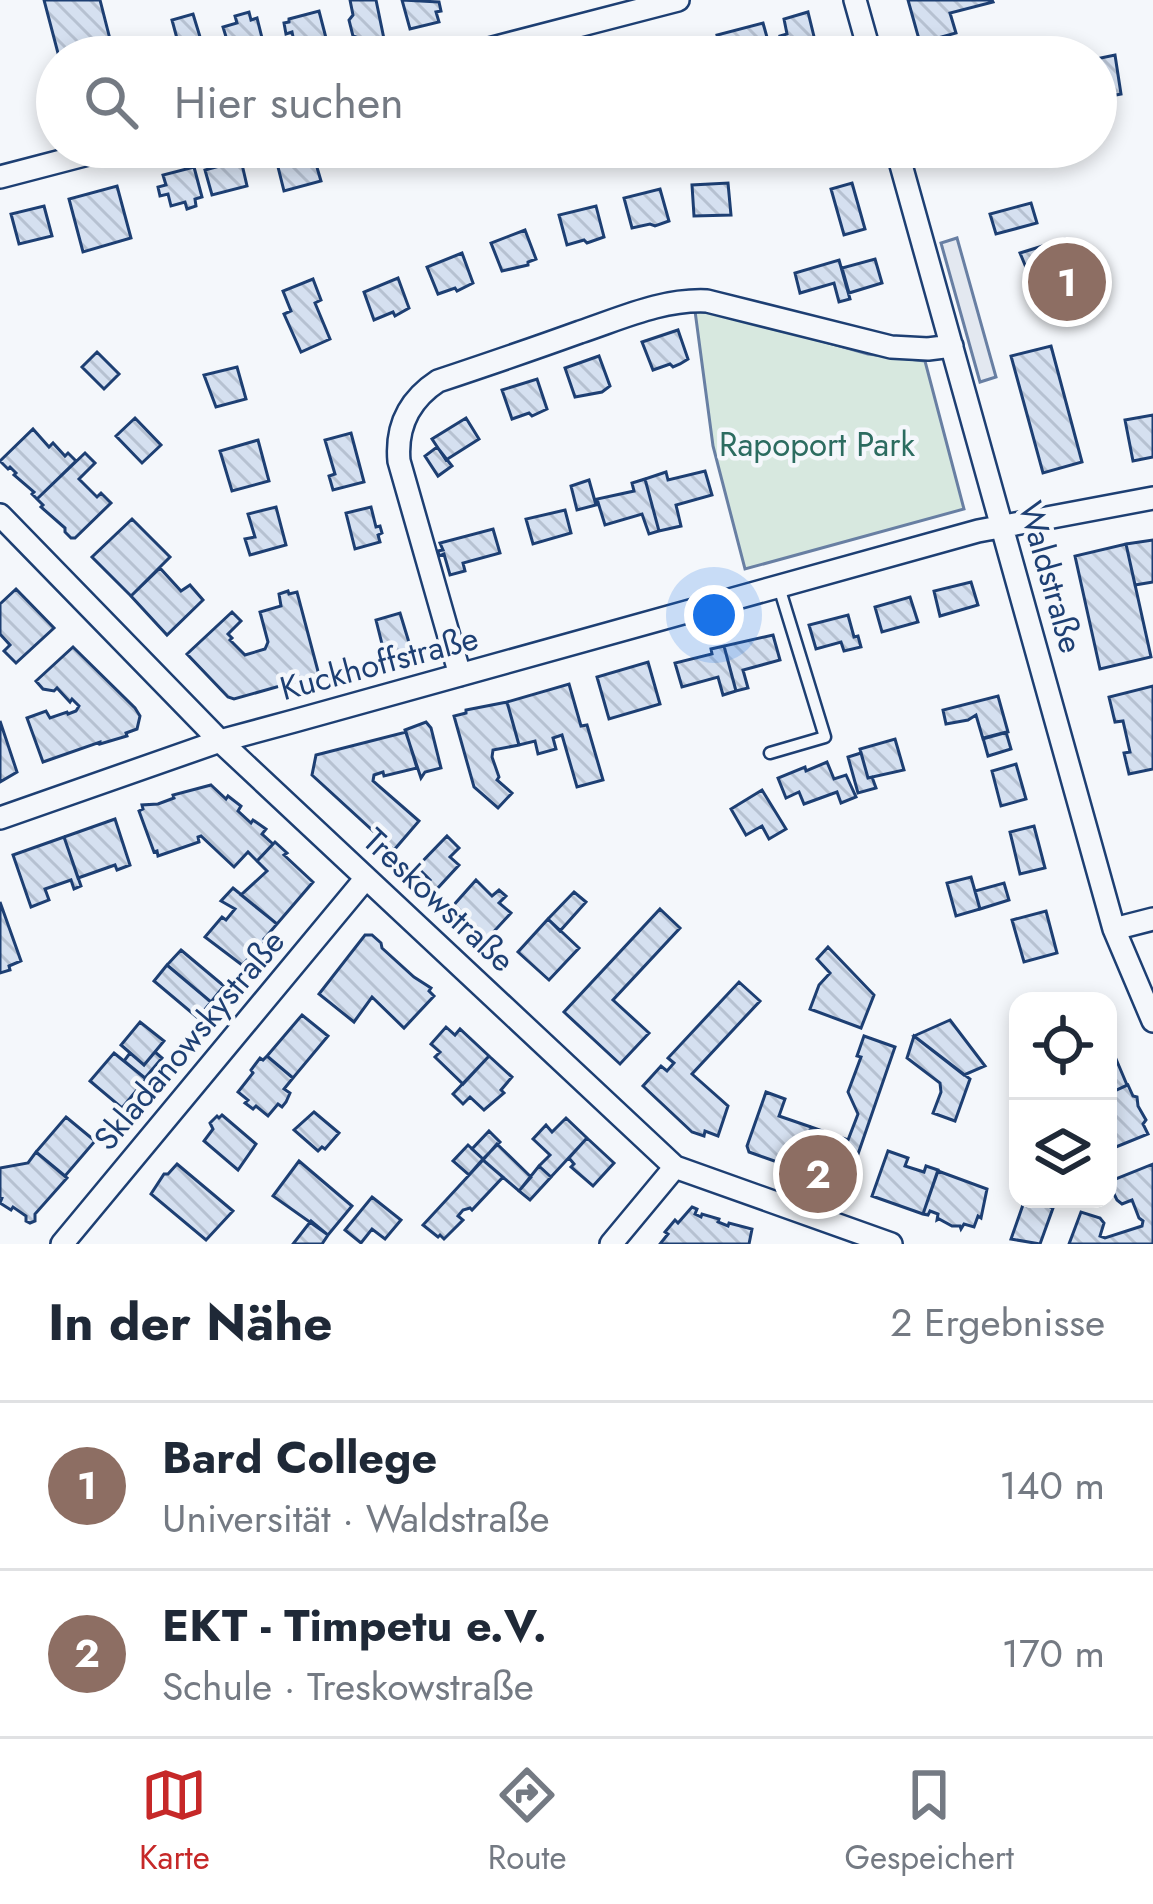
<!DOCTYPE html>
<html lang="de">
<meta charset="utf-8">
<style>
body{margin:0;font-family:Jost,sans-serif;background:#f6f6f7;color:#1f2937}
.controls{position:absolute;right:36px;bottom:36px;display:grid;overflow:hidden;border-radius:24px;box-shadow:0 6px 18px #0003}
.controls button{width:108px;height:108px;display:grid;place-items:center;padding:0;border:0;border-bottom:3px solid #e0e1e3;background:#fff;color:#1f2937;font:60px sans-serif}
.you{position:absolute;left:714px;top:615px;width:42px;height:42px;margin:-30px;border:9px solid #fff;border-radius:50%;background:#1a73e8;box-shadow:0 0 0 18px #1a73e833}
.badge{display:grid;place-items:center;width:78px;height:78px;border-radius:50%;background:#c62828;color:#fff;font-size:39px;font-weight:700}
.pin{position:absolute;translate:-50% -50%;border:6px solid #fff;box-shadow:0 3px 12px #0006}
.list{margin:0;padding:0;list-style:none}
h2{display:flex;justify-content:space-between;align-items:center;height:156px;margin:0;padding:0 48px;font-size:51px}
h2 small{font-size:39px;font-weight:400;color:#747a83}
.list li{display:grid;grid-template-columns:78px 1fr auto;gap:36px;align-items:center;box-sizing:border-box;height:168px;padding:0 48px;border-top:3px solid #e0e1e3}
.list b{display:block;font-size:45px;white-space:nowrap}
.list p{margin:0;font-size:39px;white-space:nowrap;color:#747a83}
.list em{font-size:39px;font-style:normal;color:#747a83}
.icon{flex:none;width:66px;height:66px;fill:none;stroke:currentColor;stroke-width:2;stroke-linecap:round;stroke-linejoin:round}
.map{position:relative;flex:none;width:1153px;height:1244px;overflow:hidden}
.search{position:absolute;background:#fff;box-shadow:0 6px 18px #0003;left:36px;right:36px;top:36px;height:132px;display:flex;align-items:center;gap:30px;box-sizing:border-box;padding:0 42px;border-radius:66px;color:#747a83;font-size:45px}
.sheet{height:492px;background:#fff}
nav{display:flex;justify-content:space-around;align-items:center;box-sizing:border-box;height:168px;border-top:3px solid #e0e1e3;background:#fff;font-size:33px;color:#747a83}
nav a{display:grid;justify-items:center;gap:6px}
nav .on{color:#c62828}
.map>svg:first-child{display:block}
.green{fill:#d7e8df;stroke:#687fa3;stroke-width:3}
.parking{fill:#e3e8f0;stroke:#687fa3;stroke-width:3}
.building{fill:url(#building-back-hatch);stroke:#1d3f73;stroke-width:3}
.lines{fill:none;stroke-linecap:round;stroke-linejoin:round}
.service-casing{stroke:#1d3f73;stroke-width:15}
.minor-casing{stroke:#1d3f73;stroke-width:26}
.service{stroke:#f4f7fb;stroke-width:10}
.minor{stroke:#f4f7fb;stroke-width:21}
.labels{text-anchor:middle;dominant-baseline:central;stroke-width:9;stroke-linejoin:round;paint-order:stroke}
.park-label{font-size:33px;fill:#2c6c60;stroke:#f4f7fb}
.street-label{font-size:33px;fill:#1d3f73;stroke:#f4f7fb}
</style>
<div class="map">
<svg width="1153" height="1244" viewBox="0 0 1153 1244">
<defs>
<pattern id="building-back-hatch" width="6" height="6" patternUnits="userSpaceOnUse" patternTransform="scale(3)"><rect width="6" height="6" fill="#d5e0f0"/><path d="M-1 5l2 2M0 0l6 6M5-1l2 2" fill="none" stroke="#b6c1d1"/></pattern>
</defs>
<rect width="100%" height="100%" fill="#f4f7fb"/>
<path class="green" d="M695 311H715L868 354 925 361 964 509 745 569 713 446Z"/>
<path class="parking" d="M957 238 996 377 980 382 941 243Z"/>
<path class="building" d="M44 0H100L112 47 107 48 103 57 97 51 75 57H59Z
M350 0H376L384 39 372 42 371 38 360 41 359 38 353 36 349 20 353 15Z
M402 0 439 2 441 11 436 12 439 22 410 29Z
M908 0H992L993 2 950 13 956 33 920 43Z
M319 11 326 38 295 46 292 32 286 34 284 23 289 22V19Z
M249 12 251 20 257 18 266 54 230 57V51L224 53 221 42 227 40 223 27 237 23 235 16Z
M808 12 818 53 787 57 780 36 787 34 784 19Z
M193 14 201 40 204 57H182L172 20Z
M763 23 770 48 741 57H723L717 35Z
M1115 55 1121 94 1096 99V59Z
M292 147H311L321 181 284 191 274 151Z
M241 160 247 186 212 195 205 170Z
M194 167 202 197 195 199 196 206 187 209 185 202 171 206 168 194 160 196 158 187 166 185 163 175Z
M728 183 731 215 694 216 692 185Z
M852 183 865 229 844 235 831 189Z
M117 186 131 238 83 252 69 199Z
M660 189 669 221 655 226 650 224 632 228 624 198Z
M1031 203 1037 223 996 234 990 214Z
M44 206 52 236 19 244 11 214Z
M596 206 604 237 587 243 584 240 567 245 559 215Z
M525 230 536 259 528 262V265L502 271 491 243Z
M1065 239 1069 266 1082 263 1087 280 1032 296 1027 278 1030 277 1020 253Z
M462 253 473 283 457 291 455 288 438 294 427 267Z
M875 259 882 283 849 293 842 268Z
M839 260 850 299 839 302 834 283 800 293 795 273Z
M398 278 409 308 395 316 393 312 374 320 364 292Z
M313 279 321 300 315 303 330 339 301 352 284 314 291 311 283 291Z
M678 330 688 359 680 364 673 367 670 364 653 370 642 342Z
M1051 346 1082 462 1043 473 1011 356Z
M97 352 119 374 104 389 82 367Z
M599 356 610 386 602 392 575 397 565 368Z
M237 367 246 399 216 407 204 375Z
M537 379 547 409 532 416 529 413 512 419 502 390Z
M1153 415V457L1133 461 1125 420Z
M135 418 161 445 142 463 116 436Z
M466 418 479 439 446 460 432 439Z
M33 429 49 447 53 443 65 456 68 453 76 461 37 499 32 494 34 492 14 475 16 473 10 467 8 469 0 461Z
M351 433 364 482 333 490 329 476 335 474 325 440Z
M258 440 269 481 232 491 220 451Z
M437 447 452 466 438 476 425 456Z
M85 453 95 463 79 479 97 497 101 493 111 503 75 538H71L65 532V528L41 507 43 505 37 499Z
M705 471 712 495 676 505 681 526 659 531 645 479 666 472 668 480Z
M645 479 659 531 649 534 642 514 605 525 597 499 634 491 632 483Z
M589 480 596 505 577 510 571 486Z
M276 507 286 545 250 555 245 539 255 537 248 514Z
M371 507 376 527 380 526 382 533 378 535 380 542 355 549 346 513Z
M565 510 571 533 533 544 526 519Z
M132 519 170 557 131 596 92 557Z
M493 529 500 553 463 563 465 571 450 575 444 554 439 556 438 551 443 550 440 543Z
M1153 540V582L1135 585 1126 544Z
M1126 544 1151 657 1100 669 1075 556Z
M160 568 181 591 190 585 203 600 167 635 131 596Z
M971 582 978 605 940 616 934 591Z
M16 589 54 628 16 663 4 651 10 645 0 634V604Z
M288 591 289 594 297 592 319 675 234 699 228 697 187 654 232 612 241 621 228 634 232 638 230 640 245 655 265 649 268 642 260 612 281 606 279 594Z
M910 597 918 622 882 632 875 607Z
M400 613 411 649 385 656 376 620Z
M848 615 854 637 858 636 861 647 844 651 841 642 816 649 809 625Z
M773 635 780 660 743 670 748 688 736 691 724 646Z
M724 646 736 691 723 695 718 677 682 687 675 663 712 654 711 649Z
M73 647 135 708 140 716 137 729 126 733 127 736 100 744V742L43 762 27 718 46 711 50 718 67 712 68 714 76 711 79 706 72 699 70 702 57 688 54 691 43 689 36 681Z
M648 662 660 704 609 719 597 677Z
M569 684 581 726 587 725 603 780 577 787 562 735 553 738 556 749 538 754 535 741 519 745 507 702Z
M1153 686V769L1129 774 1124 753 1130 752 1123 721 1115 722 1109 697Z
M998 696 1008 732 983 739 976 715 968 720 946 724 943 710Z
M507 702 519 745 493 750 492 757 499 777 497 780 512 793 498 808 474 787 454 716 466 713V710Z
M0 721 17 772 0 782Z
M426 722 431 728 441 768 425 772 421 778 405 730Z
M406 732 417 768 384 776 383 772 374 775 373 781 419 821 394 850 312 775 316 755Z
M1006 732 1011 749 988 756 983 738Z
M895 739 904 770 868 778 860 749Z
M861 753 868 778 872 777 876 788 858 793 848 757Z
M827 762 834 779 846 775 856 797 841 803 837 792 804 804 799 792 786 798 778 778 805 767 806 771Z
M1016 764 1026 799 1001 806 992 771Z
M211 785 226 799 228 796 241 806 238 811 251 823 253 820 266 829 262 834 273 844 257 861 248 852 234 867 201 836 198 837 199 842 158 856 157 851 154 852 139 811 143 809 142 805 158 804 174 798 173 795Z
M762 790 786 829 769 839 762 826 746 835 731 809Z
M115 819 130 865 117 870 115 865 78 878 64 837Z
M1034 826 1045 868 1020 874 1010 832Z
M447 836 459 848 450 857 459 865 435 891 427 883 430 880 417 867Z
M64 837 81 886 74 889 71 880 45 889 49 900 31 907 13 855Z
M275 842 287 853 284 855 313 882 277 924 241 895 267 871 257 861Z
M971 877 980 909 956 916 947 883Z
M476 880 492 896 499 890 506 896 499 903 511 913 487 939 452 907Z
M1004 883 1009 900 980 909 975 891Z
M233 888 277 924 264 939 266 941 242 965 205 937 222 917 226 920 235 909 221 901Z
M574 892 586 902 560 931 548 919Z
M0 902 21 961 9 966 10 970 0 973Z
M660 909 680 928 613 1000 649 1033 620 1064 564 1012Z
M1046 911 1057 953 1024 962 1012 920Z
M548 919 579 948 549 980 518 952Z
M365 935H372L381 943 382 948 414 977 431 988 429 991 434 996 404 1028 372 997 354 1022 319 994Z
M828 947 874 995 861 1028 810 1009 819 985 830 973 817 959Z
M181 950 224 986 211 1002 167 965Z
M167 965 211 1002 198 1018 154 981Z
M739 982 760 1001 692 1074 728 1106 718 1136 705 1131 704 1136 692 1132 643 1086 661 1066 667 1071 674 1063 668 1058Z
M302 1015 328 1036 293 1078 267 1056Z
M950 1020 985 1066 964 1075 914 1036Z
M140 1022 164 1041 144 1065 121 1045Z
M446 1027 455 1035 460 1029 489 1056 463 1084 435 1057 440 1052 431 1044Z
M864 1036 895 1047 848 1183 844 1186 797 1169 811 1127 848 1140 858 1114 848 1092 861 1057 857 1056Z
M914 1036 970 1079 955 1121 933 1113 941 1092 940 1083 907 1058Z
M1108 1040 1127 1085 1108 1094Z
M155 1052 162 1058 145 1078 124 1061 130 1053 144 1065Z
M114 1053 146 1079 122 1108 90 1081Z
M267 1056 293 1078 284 1089 290 1093 286 1102 282 1107 278 1104 268 1116 256 1106 253 1109 245 1103 248 1100 238 1092 253 1073 251 1070 260 1058 263 1060Z
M489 1056 512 1077 501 1090 504 1093 484 1110 470 1097 463 1104 453 1094Z
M1128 1085 1133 1096 1137 1097 1138 1106 1146 1120 1143 1124 1148 1134 1111 1149 1108 1142V1094Z
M766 1092 785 1099 779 1116 811 1127 797 1169 749 1152 747 1146Z
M314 1112 339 1133 325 1149 322 1147 318 1151 294 1130Z
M222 1115 256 1144 238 1170 204 1141 213 1129 210 1123 217 1116 219 1118Z
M66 1117 95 1141 65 1176 36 1152Z
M566 1118 587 1138 551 1177 539 1166 550 1155 533 1139 546 1125 552 1132Z
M489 1131 500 1142 483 1159 472 1149Z
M587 1138 614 1163 593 1186 571 1167 574 1164 569 1158Z
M497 1144 531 1177 519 1191 483 1160Z
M468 1145 483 1159 469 1175 453 1161Z
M888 1151 908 1158 905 1166 924 1172 926 1166 938 1170 923 1214 872 1196Z
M36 1152 67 1178 35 1214V1221L30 1223 26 1221V1216L13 1207 11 1210 0 1203 2 1198 0 1197V1168L28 1163Z
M483 1160 503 1177 472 1210 470 1208 463 1210 458 1216 463 1220 444 1239 440 1235 438 1237 423 1225Z
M299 1161 352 1206 328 1235 273 1196Z
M177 1164 233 1211 206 1240 151 1194 164 1174H168Z
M1153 1164V1244H1069L1081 1212 1100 1218 1104 1223 1100 1236 1105 1238 1142 1226 1143 1221 1139 1218 1132 1200 1122 1204 1117 1200 1108 1182Z
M539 1166 551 1177 530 1200 519 1191Z
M938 1171 987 1189 981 1218 978 1216 974 1227 964 1224 961 1229 960 1226H952L939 1219 937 1220 938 1214 930 1211 928 1215 923 1214Z
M372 1197 401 1220 385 1239 372 1229 361 1243 345 1230Z
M1035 1201 1053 1208 1040 1244 1011 1239 1024 1202 1033 1205Z
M692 1207 697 1209 695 1214 701 1217 702 1214 719 1219 718 1222 728 1226 729 1223 752 1229 749 1244H660L668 1234 665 1232 675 1220 678 1223Z
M311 1221 328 1235 322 1244H293Z"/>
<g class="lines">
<defs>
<path id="service" d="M770 753 825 737 779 587"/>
<path id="minor" d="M855 0 871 57
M458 57 678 0
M896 147 1114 929 1153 1021
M0 177 115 147
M0 515 220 741 675 1167 891 1244
M460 675 399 461C396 427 409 400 438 381 486 365 533 349 580 332 622 318 662 299 707 301L891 347 928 349 952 346
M0 818 220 741 294 721 978 531 1153 498
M1114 929 1153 919
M62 1244 366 878
M611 1244 675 1167"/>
</defs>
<use href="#service" class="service-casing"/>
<use href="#minor" class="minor-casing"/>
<use href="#service" class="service"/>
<use href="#minor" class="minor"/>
</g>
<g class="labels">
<g class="park-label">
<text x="817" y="444">Rapoport Park</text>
</g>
<g class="street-label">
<text transform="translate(1051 577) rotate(74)">Waldstraße</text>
<text transform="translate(379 663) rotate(-15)">Kuckhoffstraße</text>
<text transform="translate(439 900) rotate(43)">Treskowstraße</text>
<text transform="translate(189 1040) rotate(-50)">Skladanowskystraße</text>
</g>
</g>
</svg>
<div class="controls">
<button><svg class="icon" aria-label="locate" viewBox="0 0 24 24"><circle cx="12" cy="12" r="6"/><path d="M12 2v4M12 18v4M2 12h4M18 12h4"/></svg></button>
<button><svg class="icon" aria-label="layers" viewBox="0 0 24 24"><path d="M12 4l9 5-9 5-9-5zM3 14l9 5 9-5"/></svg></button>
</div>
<div class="you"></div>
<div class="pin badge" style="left:1067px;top:282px;background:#8d6e63">1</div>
<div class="pin badge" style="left:818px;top:1174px;background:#8d6e63">2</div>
<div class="search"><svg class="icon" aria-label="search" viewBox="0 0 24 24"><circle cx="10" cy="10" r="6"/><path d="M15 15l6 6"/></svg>Hier suchen</div>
</div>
<section class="sheet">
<h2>In der Nähe<small>2 Ergebnisse</small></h2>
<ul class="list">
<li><span class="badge" style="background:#8d6e63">1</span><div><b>Bard College</b><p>Universität · Waldstraße</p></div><em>140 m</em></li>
<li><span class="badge" style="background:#8d6e63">2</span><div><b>EKT - Timpetu e.V.</b><p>Schule · Treskowstraße</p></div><em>170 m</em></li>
</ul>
</section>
<nav>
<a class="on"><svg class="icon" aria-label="map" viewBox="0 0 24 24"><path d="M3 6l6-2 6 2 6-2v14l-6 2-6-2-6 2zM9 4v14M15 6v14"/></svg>Karte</a>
<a><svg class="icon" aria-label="directions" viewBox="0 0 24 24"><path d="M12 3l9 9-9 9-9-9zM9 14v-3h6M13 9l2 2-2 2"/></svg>Route</a>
<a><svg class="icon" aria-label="saved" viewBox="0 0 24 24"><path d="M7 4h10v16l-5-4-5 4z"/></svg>Gespeichert</a>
</nav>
